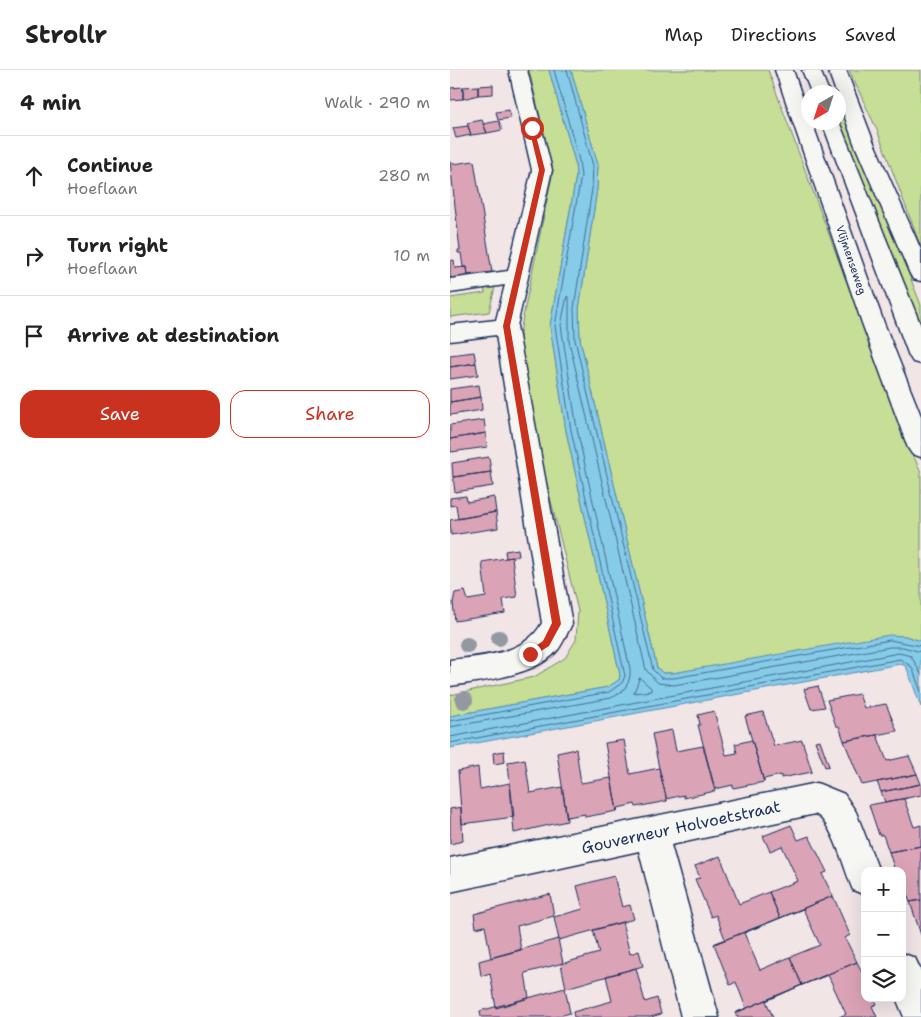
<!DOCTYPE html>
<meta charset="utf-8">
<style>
body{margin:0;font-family:"Shantell Sans",sans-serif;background:#f2f2f2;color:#222}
.controls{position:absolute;right:15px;bottom:15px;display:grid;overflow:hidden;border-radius:10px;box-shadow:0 5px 20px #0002}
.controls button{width:45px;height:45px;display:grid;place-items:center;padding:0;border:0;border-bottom:1px solid #e0e0e0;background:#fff;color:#222;font:25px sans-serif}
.compass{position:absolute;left:351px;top:15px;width:45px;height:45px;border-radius:50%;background:#fff;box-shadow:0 5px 20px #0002;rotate:219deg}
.stop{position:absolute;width:15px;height:15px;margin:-11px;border:4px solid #c8321e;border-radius:50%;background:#fff}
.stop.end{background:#c8321e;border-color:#fff;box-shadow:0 1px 5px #0008}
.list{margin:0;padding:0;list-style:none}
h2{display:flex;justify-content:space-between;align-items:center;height:65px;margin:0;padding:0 20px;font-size:21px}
h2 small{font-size:16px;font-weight:400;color:#767676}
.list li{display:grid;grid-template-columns:32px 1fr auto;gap:15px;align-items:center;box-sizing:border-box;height:80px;padding:0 20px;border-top:1px solid #e0e0e0}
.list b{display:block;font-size:19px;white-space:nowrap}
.list p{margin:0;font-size:16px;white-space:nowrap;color:#767676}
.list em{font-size:16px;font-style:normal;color:#767676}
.actions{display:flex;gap:10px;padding:15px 20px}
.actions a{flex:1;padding:11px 0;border:1px solid #c8321e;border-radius:15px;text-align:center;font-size:18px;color:#c8321e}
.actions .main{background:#c8321e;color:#fff}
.icon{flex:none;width:28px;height:28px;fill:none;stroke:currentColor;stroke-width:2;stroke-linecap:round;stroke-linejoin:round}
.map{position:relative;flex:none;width:471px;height:947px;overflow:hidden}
header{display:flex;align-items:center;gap:30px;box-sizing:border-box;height:70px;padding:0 25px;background:#fff;border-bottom:1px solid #e0e0e0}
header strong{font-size:24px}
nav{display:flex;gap:28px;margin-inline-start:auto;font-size:18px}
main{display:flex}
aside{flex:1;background:#fff}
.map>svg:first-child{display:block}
.green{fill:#c6de95;stroke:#70867a}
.water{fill:#86cbe8;stroke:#5b8db1}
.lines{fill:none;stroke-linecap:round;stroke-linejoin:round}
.shore{stroke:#466d95;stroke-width:1}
.building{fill:#dba3b6;stroke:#1b2f5e}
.minor-casing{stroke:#1b2f5e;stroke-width:3}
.major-casing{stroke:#1b2f5e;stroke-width:3}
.minor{fill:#f6f6f2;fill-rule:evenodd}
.major{fill:#f6f6f2;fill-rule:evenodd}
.tree{fill:#9399a3}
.route{fill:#c8321e}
.labels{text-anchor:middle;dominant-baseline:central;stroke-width:4;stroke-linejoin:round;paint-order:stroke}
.far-street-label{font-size:11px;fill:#1b2f5e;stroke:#f6f6f2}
.near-street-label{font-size:16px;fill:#1b2f5e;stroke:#f6f6f2}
</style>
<header>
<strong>Strollr</strong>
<nav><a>Map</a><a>Directions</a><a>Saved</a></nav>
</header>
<main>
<aside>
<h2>4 min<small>Walk · 290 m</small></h2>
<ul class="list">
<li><svg class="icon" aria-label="ahead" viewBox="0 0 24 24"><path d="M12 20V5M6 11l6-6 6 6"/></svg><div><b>Continue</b><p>Hoeflaan</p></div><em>280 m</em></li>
<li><svg class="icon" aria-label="right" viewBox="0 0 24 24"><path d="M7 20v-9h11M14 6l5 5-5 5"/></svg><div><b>Turn right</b><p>Hoeflaan</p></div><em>10 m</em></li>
<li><svg class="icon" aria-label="arrive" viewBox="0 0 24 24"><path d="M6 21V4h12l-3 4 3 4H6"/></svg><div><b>Arrive at destination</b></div></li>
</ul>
<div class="actions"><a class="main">Save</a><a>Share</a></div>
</aside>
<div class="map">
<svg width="471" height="947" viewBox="0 0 471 947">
<rect width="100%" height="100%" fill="#f1e5e6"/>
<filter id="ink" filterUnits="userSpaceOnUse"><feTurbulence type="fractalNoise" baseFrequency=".02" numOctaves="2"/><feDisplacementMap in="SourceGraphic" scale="10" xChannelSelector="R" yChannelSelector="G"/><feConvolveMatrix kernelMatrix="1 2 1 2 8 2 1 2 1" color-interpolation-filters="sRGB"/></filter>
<g filter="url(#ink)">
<path class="green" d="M79 0H99L125 92 126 106 100 256 116 361 170 605 169 610 158 617 0 646V625L84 607 115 588 126 570 128 541 91 390 71 299 70 262 103 101Z
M121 0H318L453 364 471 402V571L455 566 223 603H213L207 598 130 269 129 239 147 119 148 95Z
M399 0H471V177L427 60Z
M389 28 471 235V268L388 52Z
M46 213 39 242 0 247V228L35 223 34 214Z"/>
<path class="water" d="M99 0H121L148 95 147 119 129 239 130 269 207 598 213 603H223L439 565 455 566 471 571V637L456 596 450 594 0 678V646L158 617 169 610 170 605 116 361 100 256 126 106 125 92Z"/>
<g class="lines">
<path class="shore" d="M117 0 143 96 142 119 124 238 125 270 203 600 211 608H224L440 570 471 576
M190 608 201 618V621L184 623Z
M0 651 159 622 172 613 175 606 121 360 105 256 131 106 129 90 104 0
M0 657 161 628C174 622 181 614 180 599L127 359 111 255 117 226 119 228V271L196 600 208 613 224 615 440 577H453L471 582
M0 667 449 583 461 586 471 604
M0 673 450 589 462 597 471 622"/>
</g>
<path class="building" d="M43 15V24L28 25V16Z
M28 16V25L13 29V17Z
M13 17V29L0 30V18Z
M59 40 61 48 48 50 46 42Z
M32 50 37 63 21 65 17 53Z
M49 51 52 60 37 63 33 54Z
M18 56 21 65 6 68 3 58Z
M24 91 42 202 18 205 17 197H13L11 183H8V180H10L0 92 3 94Z
M4 190 5 198 17 197 18 206 0 208V191Z
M24 282 26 293 0 297V285Z
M26 293 28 305 0 309V297Z
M29 315 31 327 0 332V319Z
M31 327 32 340 0 345V332Z
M34 350 36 363 0 369V355Z
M36 363 37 377 1 382 0 369Z
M39 387 41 402 3 407 2 393Z
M41 402 43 416 5 422 3 407Z
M16 426 17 432 44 427 46 442 8 449 6 435 0 436V428Z
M46 442 48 458 1 465 0 450Z
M68 479 69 486 56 488 55 481Z
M62 487 67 527 53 529 55 543 5 551 3 533 5 523 15 521 18 530 36 527 32 492Z
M368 616 375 637 361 639 354 619Z
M409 624 414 638 436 634 447 661 394 671 389 656H386L377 630Z
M264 641 276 685 287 683 285 674 302 670 314 712 283 718V715L265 719 248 655H250L248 645Z
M313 642 324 676 352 670 362 702 331 708V705L314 709V712L295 646Z
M222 660 226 681 253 676 265 721 234 728V725L216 729 217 731 209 698 202 664Z
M427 665 437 691 459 686 467 704 412 715 394 671Z
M174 670 180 704 209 698 217 731 186 737 185 734 168 738 167 741 155 673Z
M370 670 379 696 375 697 365 671Z
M126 679 131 713 161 708 167 741 135 747V744L117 747 107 683Z
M54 681 55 692 44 694 43 683Z
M75 689 80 723 112 717 117 751 64 763 58 692Z
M28 697 30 719 60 713 64 747 12 754 8 701Z
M467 704 471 714 431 722 427 712Z
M471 714V725L457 728 435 732 431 722Z
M457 728 454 729 464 757 471 755V776L439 782 433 765H429L419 735Z
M11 737 13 771 0 774V739Z
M341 755 348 770 359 766 377 802 372 804 383 826 330 848 319 822 348 811 332 776 320 781 313 766Z
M471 776V830L460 832 452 814V801H445L439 782Z
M270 786 289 834 319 822 330 848 264 874 275 869 266 845 261 847 245 809 250 808 245 796Z
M164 806 172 837 180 835 184 849 109 870 104 847 133 839 127 816Z
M100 824 104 846 67 856 71 880 41 888 35 856 26 858 24 844Z
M383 826 400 865 395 868 407 892 352 915 340 887 370 875 353 839 330 848Z
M471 830V865L460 832Z
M330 848 294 863 310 900 340 887 352 915 285 943 296 938 286 912 280 915 264 874Z
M172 852 180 884 189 881 193 896 116 918 111 894 149 883 143 860Z
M108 869 113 893 75 903 79 928 46 938 40 903 31 906 29 891Z
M407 892 415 909V928H424L427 934 422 936 427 947H389L396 944 378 905 352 915Z
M186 898 195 932 207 928 211 944 201 947H124L123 942 162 931 156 906Z
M352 915 316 931 323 947H287L285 943Z
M115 918 120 943 105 947H31L30 941Z"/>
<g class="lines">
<defs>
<path id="minor" d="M59 0H77L102 100 67 256 122 554C117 563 113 574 107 581 85 606 31 611 0 616V590C32 586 75 585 92 553L46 265 0 271V255L46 250 55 215 0 223V209L58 201 82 100Z
M378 0H396L424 73 471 180V211L463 209 460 204 404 73 388 28V22H386Z
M367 713 394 724 406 742 429 801H415V825L403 820C395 802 383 752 365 744L221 775 269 947H231L189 781 0 822V788Z
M452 883 465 888 471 901V947H454L446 928H452Z"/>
<path id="major" d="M325 0H343L358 44V52H362L434 253 471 346V387L462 384 458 378 412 253Z
M352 0H370L379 22H361Z
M388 49 471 256V294L463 292 459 286 372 52H388Z"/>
</defs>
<use href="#minor" class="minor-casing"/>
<use href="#major" class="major-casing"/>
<use href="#minor" class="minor"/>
<use href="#major" class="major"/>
</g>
<g class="tree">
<circle cx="49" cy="568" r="8"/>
<circle cx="17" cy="575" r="8"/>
<circle cx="14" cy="630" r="9"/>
</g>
</g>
<path class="route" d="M82 56 84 58 95 100 60 256 111 554 99 576 80 588 77 587V582L93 571 102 553 53 256 89 100 79 58Z"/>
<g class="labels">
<g class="far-street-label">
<text transform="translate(401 190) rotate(71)">Vlijmenseweg</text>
</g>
<g class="near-street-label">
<text transform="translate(231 757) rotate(-12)">Gouverneur Holvoetstraat</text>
</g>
</g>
</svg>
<div class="controls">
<button>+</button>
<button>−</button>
<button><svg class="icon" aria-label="layers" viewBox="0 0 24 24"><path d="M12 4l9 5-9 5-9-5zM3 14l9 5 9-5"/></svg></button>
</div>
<svg class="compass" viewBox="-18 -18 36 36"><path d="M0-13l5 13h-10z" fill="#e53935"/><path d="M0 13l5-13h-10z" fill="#767676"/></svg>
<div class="stop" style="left:82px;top:58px"></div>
<div class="stop end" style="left:80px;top:584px"></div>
</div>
</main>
